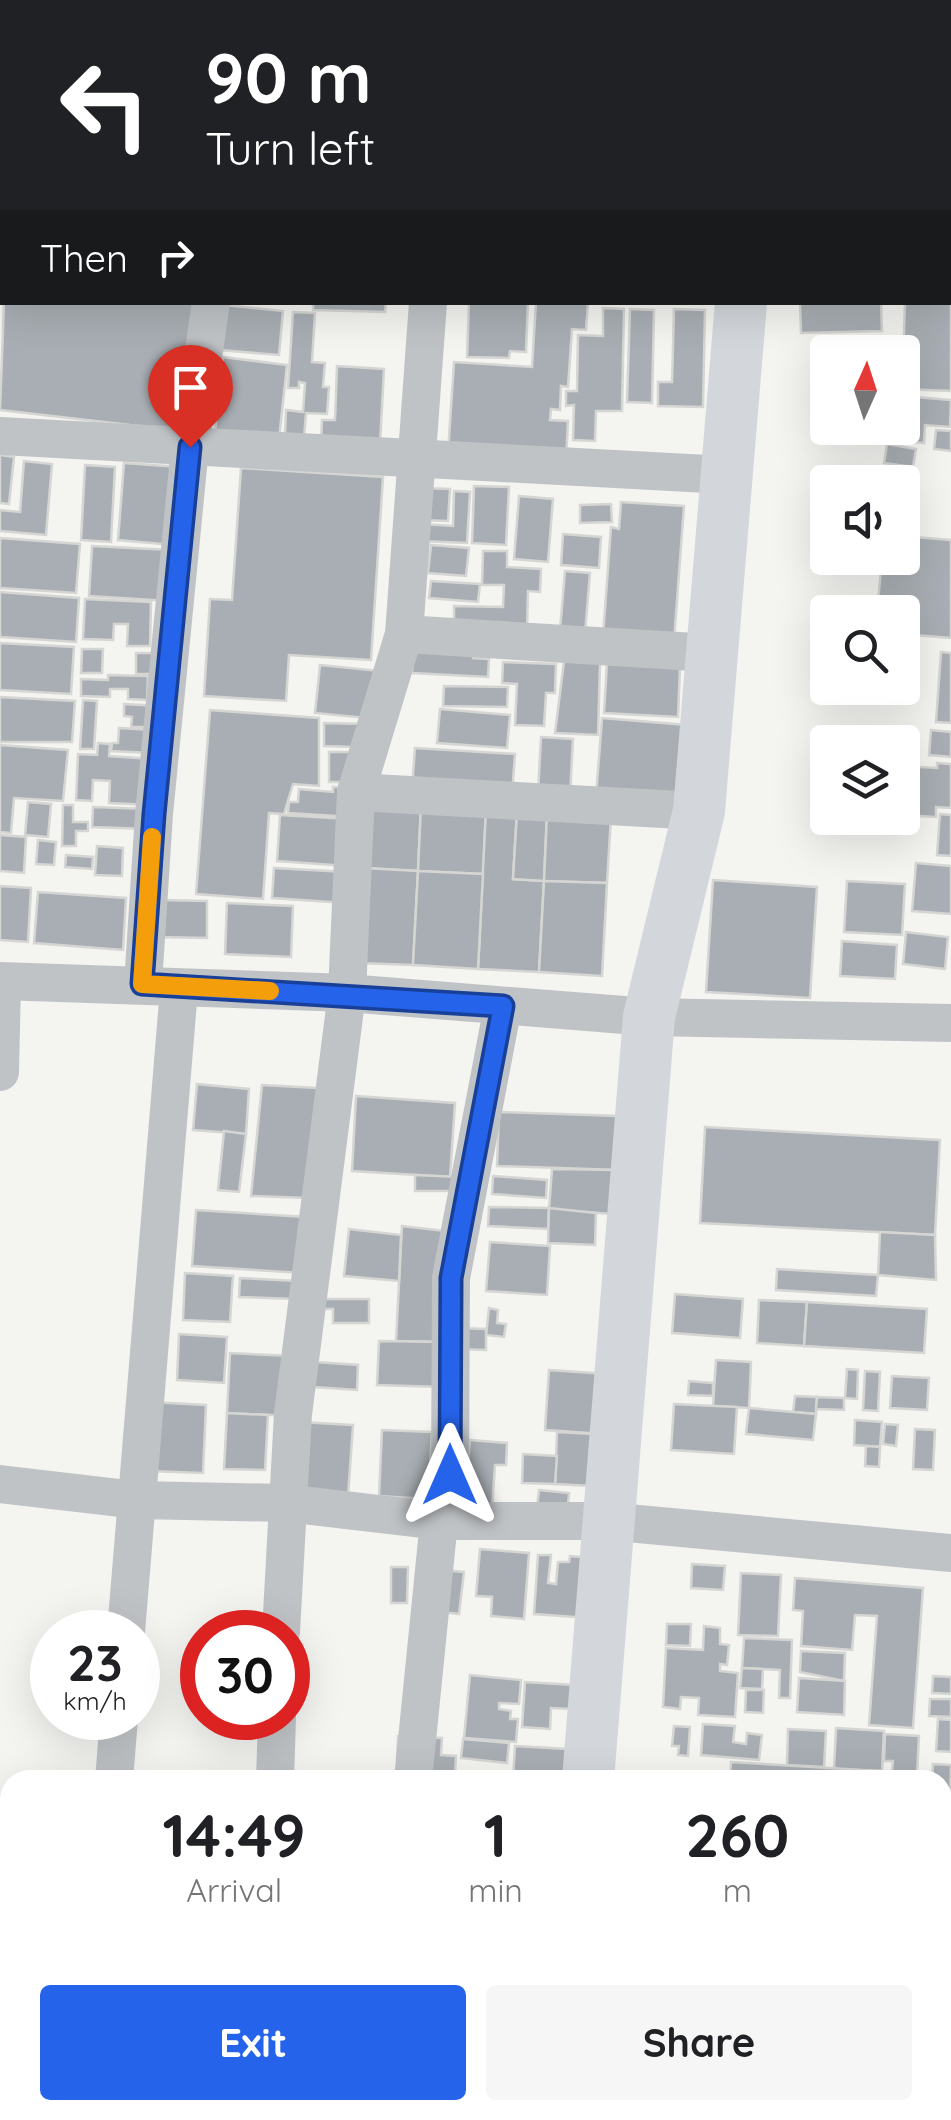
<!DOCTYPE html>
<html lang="en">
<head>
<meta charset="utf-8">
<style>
  :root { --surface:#fff; --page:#f6f6f6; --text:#202124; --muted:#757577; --accent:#2563eb }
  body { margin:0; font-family:Quicksand,sans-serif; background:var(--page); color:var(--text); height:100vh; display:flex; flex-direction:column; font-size:38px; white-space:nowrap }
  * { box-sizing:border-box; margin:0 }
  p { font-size:32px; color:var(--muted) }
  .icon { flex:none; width:55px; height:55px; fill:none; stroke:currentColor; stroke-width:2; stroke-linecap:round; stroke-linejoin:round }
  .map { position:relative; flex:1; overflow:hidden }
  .side { position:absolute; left:0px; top:1770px; width:952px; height:350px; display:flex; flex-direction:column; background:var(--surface); border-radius:30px 30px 0 0; box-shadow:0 10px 40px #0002 }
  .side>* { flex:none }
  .hud { position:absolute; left:0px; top:0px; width:952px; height:305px; box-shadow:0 10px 40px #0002; background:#202124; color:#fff; overflow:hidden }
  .needle { width:65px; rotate:3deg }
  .tools { position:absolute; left:810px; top:335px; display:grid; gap:20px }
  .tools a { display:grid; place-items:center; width:110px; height:110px; border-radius:10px; background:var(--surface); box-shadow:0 10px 40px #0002; font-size:50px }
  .speed { position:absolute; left:30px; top:1610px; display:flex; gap:20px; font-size:50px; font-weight:700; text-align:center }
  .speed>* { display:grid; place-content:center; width:130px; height:130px; border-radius:50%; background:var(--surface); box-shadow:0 10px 40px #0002; line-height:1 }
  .speed small { font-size:25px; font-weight:400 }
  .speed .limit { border:15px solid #d22; background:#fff; color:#111 }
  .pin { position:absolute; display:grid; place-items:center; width:85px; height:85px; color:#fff; margin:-102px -42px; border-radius:50% 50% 50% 0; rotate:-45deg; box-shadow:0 0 10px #0007 }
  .pin .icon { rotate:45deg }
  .me { position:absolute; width:110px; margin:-55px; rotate:0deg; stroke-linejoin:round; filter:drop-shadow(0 0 8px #0008) }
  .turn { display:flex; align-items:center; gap:35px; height:210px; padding:0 40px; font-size:45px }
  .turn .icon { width:130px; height:130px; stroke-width:2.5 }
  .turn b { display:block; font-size:70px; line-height:85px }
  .then { display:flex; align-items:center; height:95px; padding:0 40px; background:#0003; gap:20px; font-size:38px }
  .eta { display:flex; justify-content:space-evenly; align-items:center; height:170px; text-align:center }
  .eta b { font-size:60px; font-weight:700; line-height:70px }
  .action { display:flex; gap:20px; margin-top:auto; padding:20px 40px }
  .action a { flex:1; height:115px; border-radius:10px; background:var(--accent); color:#fff; font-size:40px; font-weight:700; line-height:115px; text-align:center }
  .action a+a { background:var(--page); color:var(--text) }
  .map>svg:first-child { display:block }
  .building { fill:#a8aeb3; stroke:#d5d6d4; stroke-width:2.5 }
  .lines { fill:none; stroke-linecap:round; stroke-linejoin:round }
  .street { stroke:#c0c3c6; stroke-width:38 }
  .secondary { stroke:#d3d7db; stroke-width:52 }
  .route-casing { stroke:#184099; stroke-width:25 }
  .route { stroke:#2563eb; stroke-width:18 }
  .slow { stroke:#f59e0b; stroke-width:18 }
</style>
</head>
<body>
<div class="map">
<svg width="951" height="2120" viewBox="0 0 951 2120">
  <rect width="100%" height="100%" fill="#f4f4f1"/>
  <g class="building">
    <path d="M2,85V222H0Z"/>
    <path d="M951,295V391L902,389L905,302H950Z"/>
    <path d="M4,302H196L182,431L0,410Z"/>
    <path d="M313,302H386L385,312L313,310Z"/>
    <path d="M469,302H528L526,352L510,351L509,358L467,357Z"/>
    <path d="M536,302L588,303L586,330L572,329L568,387L561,386L560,410L551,409L550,420L568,421L566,461L448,453L454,362L532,367Z"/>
    <path d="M881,302L882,331L801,333L800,304Z"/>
    <path d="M224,305L283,311L279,355L219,350Z"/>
    <path d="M603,308L624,309L622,411H596L595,441L573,440L574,405L566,406V391H577L578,335L603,336Z"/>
    <path d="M630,309L654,310L652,403L627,402Z"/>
    <path d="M674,309L705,310L703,407L658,406V382H672Z"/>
    <path d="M293,312L315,313L312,362L325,363L323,387H329L327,414L306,413L304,438L285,436L286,410L303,412L305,383L299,382V388H288Z"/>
    <path d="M223,357L287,365L279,439L215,432Z"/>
    <path d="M337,366L384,369L380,444L321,440L322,420H335Z"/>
    <path d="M902,396L951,400L950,427L925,425L924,443L897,441L898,428H902Z"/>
    <path d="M936,430L951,431V451L934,449Z"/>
    <path d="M887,444L916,449L913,467L884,463Z"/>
    <path d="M0,455L14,457L9,504L0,503Z"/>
    <path d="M24,461L52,464L46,535L0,531V510L20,512Z"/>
    <path d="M124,463L179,467L173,545L118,540Z"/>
    <path d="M85,465L115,467L111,542L81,540Z"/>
    <path d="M241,468L383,477L371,660L289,655L286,701L204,696L210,599L232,600Z"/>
    <path d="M474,486L509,487L506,545L472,543Z"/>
    <path d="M421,488L450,489L448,521L419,520Z"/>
    <path d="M454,491L470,492L467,543L421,541L422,524L453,526Z"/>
    <path d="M519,496L553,499L548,562L514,559Z"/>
    <path d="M621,502L684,506L674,641L603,636L611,527L619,529Z"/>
    <path d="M611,504L612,522L580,523V505Z"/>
    <path d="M563,534L601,537L599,568L561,565Z"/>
    <path d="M902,536L951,540V638L902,634V612H877L882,558H902Z"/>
    <path d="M0,538L80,544L76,593L0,588Z"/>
    <path d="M431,545L469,548L466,576L428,573Z"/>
    <path d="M92,546L171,550L168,601L89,596Z"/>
    <path d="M483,551H507V567L541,569L540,592L528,591L527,630L454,628V606L503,607L504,585H482Z"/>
    <path d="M565,571L590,573L585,633L560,630Z"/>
    <path d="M431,581L480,584L478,602L429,598Z"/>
    <path d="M0,592L79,598L76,642L0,637Z"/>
    <path d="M85,599L151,602L150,646H127L128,624H114L113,640L83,639Z"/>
    <path d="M0,643L74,647L71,694L0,690Z"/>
    <path d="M82,649H103L102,673H81Z"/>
    <path d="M414,649L473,652V658L489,659L488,677L412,673Z"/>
    <path d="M941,652L951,653V723L936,722Z"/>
    <path d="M136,653H164L163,674H136Z"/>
    <path d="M564,661L600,663L598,735L555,733Z"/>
    <path d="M503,662L556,664L555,693H546L544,726L515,725L517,684L502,683Z"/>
    <path d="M607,663L680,667L678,717L604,713Z"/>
    <path d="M320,665L380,671L376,719L315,713Z"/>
    <path d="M108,675L148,676L147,700L128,699V689H110V697L81,696V679L108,680Z"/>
    <path d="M444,686L508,687L507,707L443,706Z"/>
    <path d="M0,697L75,701L72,742H0Z"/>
    <path d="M83,700L97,701L94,749H80Z"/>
    <path d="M124,704L159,706L157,727H131L132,717L124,716Z"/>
    <path d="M440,709L510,715L507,748L437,743Z"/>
    <path d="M210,710L319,718V786L293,784L284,814L269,813L263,899L196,894Z"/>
    <path d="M602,718L687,725L681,803L596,797Z"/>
    <path d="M324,723L367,724L355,747L324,746Z"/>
    <path d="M119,728L154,730L152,753L111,751L112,743H118Z"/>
    <path d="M931,730L951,732V757L929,755Z"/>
    <path d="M541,737L573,739L570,795L538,793Z"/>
    <path d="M98,743L110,744L109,756L152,759L149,805L109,803L110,781L93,780L92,801L76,800L78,754L97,755Z"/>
    <path d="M0,745L68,750L63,801L14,798L11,833L0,832Z"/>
    <path d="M415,748L515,754L512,794L412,788Z"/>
    <rect x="329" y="752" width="28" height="30"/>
    <path d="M937,763L951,764V808L936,807V817L902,815V766L937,768Z"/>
    <path d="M333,787H341L351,817L288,813L289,802H298L299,789L333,792Z"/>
    <path d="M28,802L51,804L48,837L25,835Z"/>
    <path d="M367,804L421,806L418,871L364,868Z"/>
    <path d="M63,805H73V822H88V831H76V846H62Z"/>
    <path d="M421,806L486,810L483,874L418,871Z"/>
    <path d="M93,807L149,809L148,829L92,827Z"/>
    <path d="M486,810L517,811L513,879L544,881L539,972L478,969Z"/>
    <path d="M517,811L547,813L544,881L513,879Z"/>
    <path d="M547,813L611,816L607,883L544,881Z"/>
    <path d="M940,814L951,815V856L937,855Z"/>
    <path d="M280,815L350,819L347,866L277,861Z"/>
    <path d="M0,835L26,837L24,873L0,871Z"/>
    <path d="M38,840L56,842L54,865L36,864Z"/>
    <path d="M97,846L123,848L122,876L95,875Z"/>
    <path d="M66,855L93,857L92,869L65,867Z"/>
    <path d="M916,863L951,866V914L912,911Z"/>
    <path d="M274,868L346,872L345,903L272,898Z"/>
    <path d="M364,868L418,871L413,965L359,963Z"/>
    <path d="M418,871L483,874L478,969L413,965Z"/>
    <path d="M713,880L817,887L810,998L706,992Z"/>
    <path d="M544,881L607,883L602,976L539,972Z"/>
    <path d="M847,881L905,884L902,935L844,932Z"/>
    <path d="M0,886L31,888L28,942L0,940Z"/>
    <path d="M38,892L126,898L123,950L34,943Z"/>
    <path d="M159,900L207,901V938L158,937Z"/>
    <path d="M227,903L293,906L291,957L225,954Z"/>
    <path d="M906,932L948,937L945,969L903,964Z"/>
    <path d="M842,941L897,945L895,979L840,976Z"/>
    <path d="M197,1084L249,1089L246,1134L193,1130Z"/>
    <path d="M262,1085L318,1088L307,1198L251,1196Z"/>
    <path d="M356,1096L455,1103L450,1177L352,1171Z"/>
    <path d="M499,1112L619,1116L618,1170L497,1166Z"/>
    <path d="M705,1127L940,1140L935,1235L700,1223Z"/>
    <path d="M224,1131L246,1134L239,1192L218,1190Z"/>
    <path d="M552,1169L618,1170L611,1214L549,1209Z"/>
    <path d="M415,1175L460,1177V1191H415Z"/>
    <path d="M493,1176L547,1180L546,1198L492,1194Z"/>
    <path d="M489,1207L549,1208L548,1229L488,1226Z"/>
    <path d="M549,1208L596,1213L595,1245L548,1243Z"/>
    <path d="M196,1210L305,1217L301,1273L192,1266Z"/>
    <path d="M402,1226L445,1231L443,1342L396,1341Z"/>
    <path d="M349,1229L401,1235L399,1281L344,1276Z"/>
    <path d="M880,1232L935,1235L936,1280L878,1275Z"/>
    <path d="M490,1242L550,1246L547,1295L486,1291Z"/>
    <path d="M777,1269L878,1275L876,1296L776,1290Z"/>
    <path d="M185,1273L233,1276L230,1322L183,1320Z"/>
    <path d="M240,1278L296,1281L295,1299L239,1297Z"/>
    <path d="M675,1294L743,1299L740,1338L672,1333Z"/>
    <path d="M322,1299H369V1323H333V1309H322Z"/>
    <path d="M759,1300L807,1302L804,1346L757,1343Z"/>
    <path d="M807,1302L927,1309L924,1353L804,1346Z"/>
    <path d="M489,1308L498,1310L497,1323L506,1324L504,1337L486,1335Z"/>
    <path d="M458,1328L486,1329V1350L457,1349Z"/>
    <path d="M179,1334L227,1337L224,1383L177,1380Z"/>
    <path d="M379,1341L443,1342L442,1387L377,1385Z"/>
    <path d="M230,1353L293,1356L290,1416L227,1413Z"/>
    <path d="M716,1360L751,1362L749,1408L713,1406Z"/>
    <path d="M316,1362L358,1365L357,1390L314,1387Z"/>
    <path d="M847,1369L858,1370L857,1399L845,1398Z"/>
    <path d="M549,1370L607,1374L603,1434L545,1430Z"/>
    <path d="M865,1371L880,1372L878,1411L863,1410Z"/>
    <path d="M892,1376L929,1378L927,1410L890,1408Z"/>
    <path d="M689,1381L713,1383V1396L688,1395Z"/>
    <path d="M795,1396L817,1397L816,1414L793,1412Z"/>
    <path d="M817,1397L844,1398V1410L816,1409Z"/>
    <path d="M150,1402L206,1405L203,1473L148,1471Z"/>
    <path d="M674,1404L737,1407L734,1454L671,1450Z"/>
    <path d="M749,1408L816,1414L813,1440L746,1434Z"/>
    <path d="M227,1413L268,1415L265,1470L224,1469Z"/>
    <path d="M855,1420L882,1422L880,1447L854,1445Z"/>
    <path d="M299,1422L353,1425L348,1496L295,1493Z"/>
    <path d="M885,1424L898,1425L896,1446L883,1444Z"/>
    <path d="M915,1429L935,1430L933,1470L913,1469Z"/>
    <path d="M382,1430L432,1432L428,1499L379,1496Z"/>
    <path d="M557,1432L593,1434L591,1486L555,1484Z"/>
    <path d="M470,1440L507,1443L506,1465H495L492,1509L465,1507Z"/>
    <path d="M866,1446L880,1447L879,1467L865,1466Z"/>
    <path d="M523,1454L557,1456L555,1484L522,1483Z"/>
    <path d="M539,1490L569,1493L566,1528L535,1525Z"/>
    <path d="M480,1549L529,1553L524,1619L491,1616L492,1597L476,1596Z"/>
    <path d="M538,1555H551L548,1583L556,1584L558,1562H569L570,1556L594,1558L589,1618L534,1614Z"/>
    <path d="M692,1564L725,1566L723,1590L691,1588Z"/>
    <path d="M391,1567H408L407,1603H391Z"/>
    <path d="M442,1570L464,1572L459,1614L442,1612Z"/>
    <path d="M741,1573L781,1575L778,1636L738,1635Z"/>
    <path d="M795,1578L923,1588L913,1728L869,1725L877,1616L855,1615L852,1650L801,1646L803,1611L793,1610Z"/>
    <path d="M667,1624H691L690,1646L666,1645Z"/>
    <path d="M704,1626L720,1628V1644L729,1645L727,1665L720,1664V1671L738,1673L735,1717L698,1715L699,1698L681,1697L680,1709L663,1707L666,1648L703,1650Z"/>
    <path d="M744,1638L792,1640L790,1698H779L780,1670L742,1668Z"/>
    <path d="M801,1651L845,1653L844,1681L800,1672Z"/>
    <path d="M742,1668L763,1669L762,1689L740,1688Z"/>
    <path d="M470,1675L521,1680L519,1704L499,1703V1709L511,1711L510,1719H518L516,1742L464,1738Z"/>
    <path d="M933,1676L951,1677V1694L932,1693Z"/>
    <path d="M799,1678L845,1681L844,1715L797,1712Z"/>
    <path d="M525,1682L574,1685L572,1709L551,1708L550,1729L522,1727Z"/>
    <path d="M746,1690H764L763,1713L745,1712Z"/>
    <path d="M930,1699H951V1717L929,1716Z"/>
    <path d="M938,1719L951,1720V1752L936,1751Z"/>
    <path d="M703,1724L735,1726L733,1742L746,1744L747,1733L762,1735L759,1760L701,1755Z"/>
    <path d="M674,1726L690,1727L688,1756L678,1755L679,1746H672Z"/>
    <path d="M836,1728L884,1731L882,1771L834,1769Z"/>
    <path d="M788,1729L826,1731L824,1767L787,1765Z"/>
    <path d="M885,1734L919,1736L917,1774L892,1772L893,1761H884Z"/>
    <path d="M398,1736L442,1738L441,1755L456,1756L455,1774L419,1772L397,1758Z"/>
    <path d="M463,1739L509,1743L507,1763L461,1758Z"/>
    <path d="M515,1746L567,1749L565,1780H513Z"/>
    <path d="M731,1762L895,1772V1780H730Z"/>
    <path d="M933,1764L951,1765L950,1805L942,1804V1780H932Z"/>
    <path d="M942,1933H951V1975L942,1974Z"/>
    <path d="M942,2028H951V2071L942,2068Z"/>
    <path d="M942,2091H949L947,2120H908L909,2114H916L917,2110H942Z"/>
    <path d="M501,2110H558L557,2120H531V2112H520L519,2120H500Z"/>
    <path d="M697,2110H742L740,2120H697Z"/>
  </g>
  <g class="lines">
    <g class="street">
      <path d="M800,0L822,2"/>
      <path d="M230,2V0"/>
      <path d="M450,2V0"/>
      <path d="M950,17H951"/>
      <path d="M0,436L726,475"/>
      <path d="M404,634L712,653"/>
      <path d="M356,792L699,811"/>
      <path d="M0,981L347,993L649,1017L951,1023"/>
      <path d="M143,984L154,814L190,447L211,302"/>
      <path d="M0,1072L2,982"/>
      <path d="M0,1484L137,1500L286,1503L439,1521H606L951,1553"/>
      <path d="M126,1632L179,989"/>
      <path d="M281,1632L293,1414L347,993L356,792L404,634L428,302"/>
      <path d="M114,1780L119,1718"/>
      <path d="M275,1780L277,1718"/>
      <path d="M413,1780L439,1521L450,1475L451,1278L503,1006"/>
      <path d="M86,2120L87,2110"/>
      <path d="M248,2120L249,2110"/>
      <path d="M384,2120V2110"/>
      <path d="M885,2120L886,2110"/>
    </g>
    <g class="secondary">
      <path d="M765,2V0"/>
      <path d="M588,1780L649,1017L699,811L741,302"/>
      <path d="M565,2120L566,2110"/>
    </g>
  </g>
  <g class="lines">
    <g class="route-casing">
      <path id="route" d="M190,447L154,814L142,984L503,1006L451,1278L450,1475"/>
    </g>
    <use href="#route" class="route"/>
    <path class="slow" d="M152,837L142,984L270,991"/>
  </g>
</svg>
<div class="tools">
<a><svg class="needle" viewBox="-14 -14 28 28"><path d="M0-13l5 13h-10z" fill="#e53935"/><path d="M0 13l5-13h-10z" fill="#757577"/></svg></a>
<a><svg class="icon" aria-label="sound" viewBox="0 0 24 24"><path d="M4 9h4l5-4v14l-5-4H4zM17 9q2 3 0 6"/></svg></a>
<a><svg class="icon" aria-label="search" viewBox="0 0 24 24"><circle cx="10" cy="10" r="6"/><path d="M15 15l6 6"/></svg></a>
<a><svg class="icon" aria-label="layers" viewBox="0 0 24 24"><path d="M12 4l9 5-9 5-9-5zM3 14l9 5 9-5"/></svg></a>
</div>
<div class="speed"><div>23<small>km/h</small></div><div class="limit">30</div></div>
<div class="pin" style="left:190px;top:447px;background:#d93025"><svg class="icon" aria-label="arrive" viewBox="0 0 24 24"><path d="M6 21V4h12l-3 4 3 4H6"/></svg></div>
<svg class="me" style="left:450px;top:1475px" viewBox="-20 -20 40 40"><path d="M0-17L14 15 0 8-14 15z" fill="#2563eb" stroke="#fff" stroke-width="4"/></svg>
<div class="hud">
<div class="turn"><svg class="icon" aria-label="left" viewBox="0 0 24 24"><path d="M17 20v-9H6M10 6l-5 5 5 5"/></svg><div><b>90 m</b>Turn left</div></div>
<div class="then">Then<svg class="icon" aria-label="right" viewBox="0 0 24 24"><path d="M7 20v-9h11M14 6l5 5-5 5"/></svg></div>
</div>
<section class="side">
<div class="eta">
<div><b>14:49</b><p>Arrival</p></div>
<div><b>1</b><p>min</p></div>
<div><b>260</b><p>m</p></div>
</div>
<div class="action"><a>Exit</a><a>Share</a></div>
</section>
</div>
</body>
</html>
